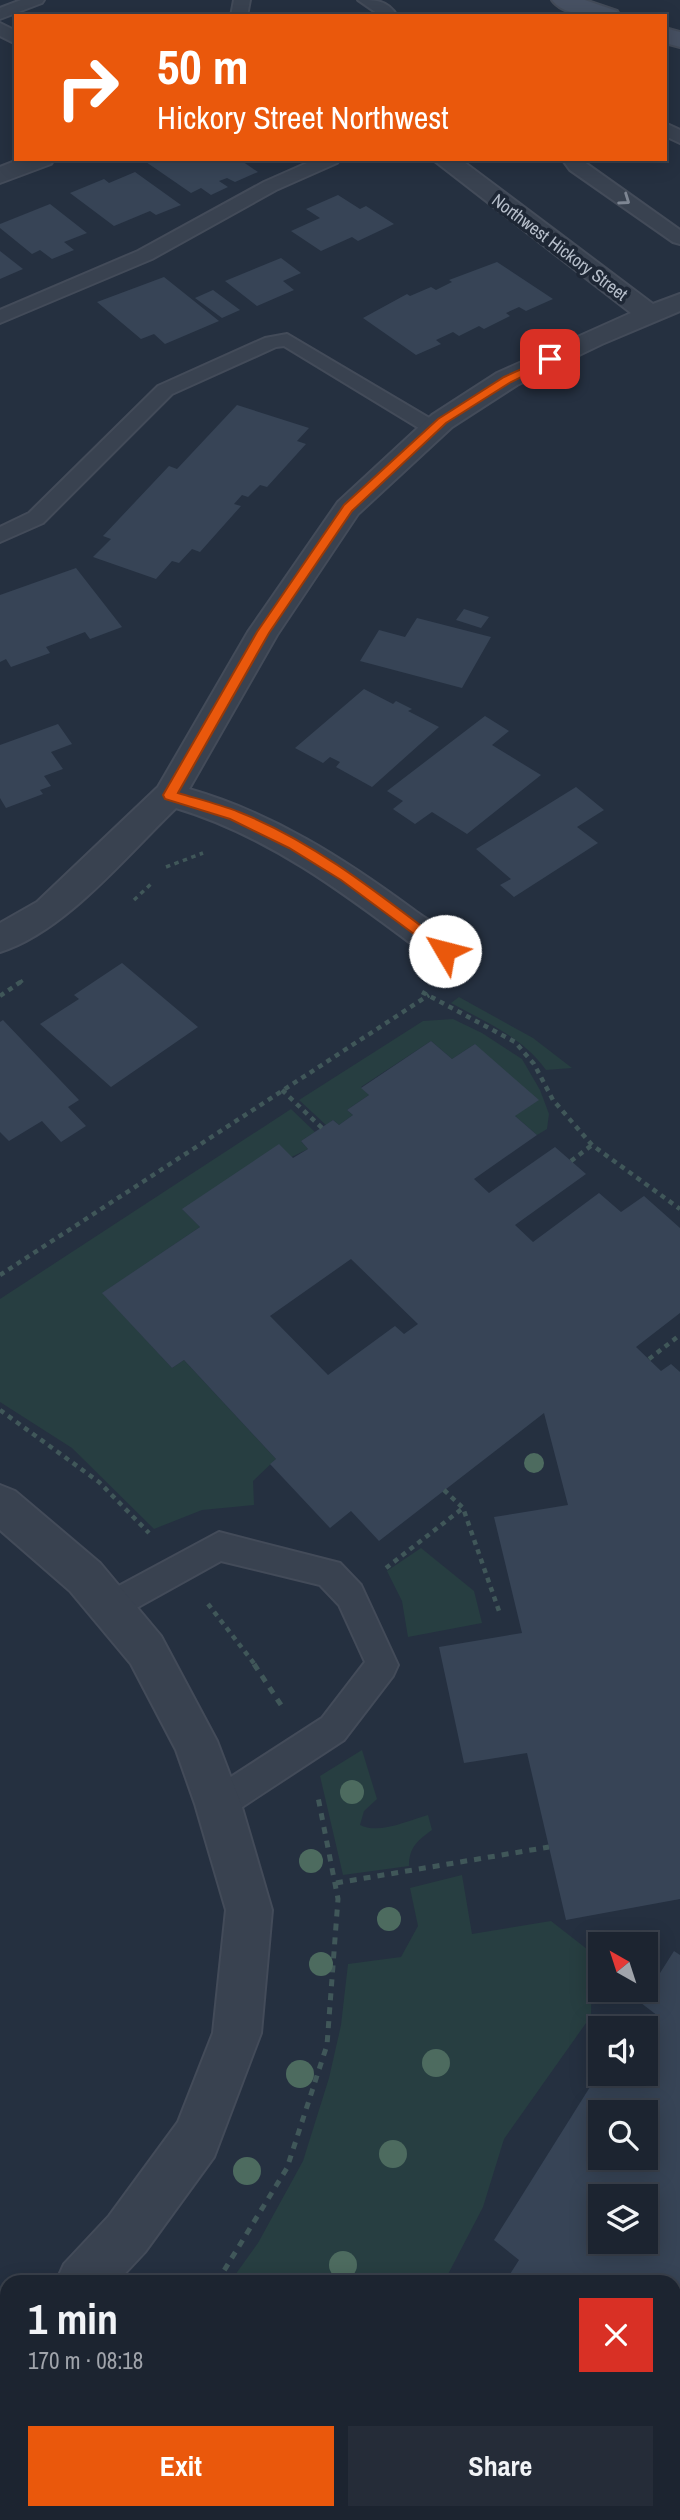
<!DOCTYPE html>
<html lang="en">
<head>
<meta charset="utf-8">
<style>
  :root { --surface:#1c2430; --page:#252c38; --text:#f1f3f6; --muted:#a0a4ab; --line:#3a414c; --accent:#ea580c }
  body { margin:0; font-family:"Archivo Narrow",sans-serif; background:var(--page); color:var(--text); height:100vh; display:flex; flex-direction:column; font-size:26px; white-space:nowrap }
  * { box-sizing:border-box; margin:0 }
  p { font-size:23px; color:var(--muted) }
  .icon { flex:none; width:38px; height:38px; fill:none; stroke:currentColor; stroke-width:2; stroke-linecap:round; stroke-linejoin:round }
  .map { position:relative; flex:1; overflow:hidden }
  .panel { position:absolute; left:0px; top:2275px; width:681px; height:245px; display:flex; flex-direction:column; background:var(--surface); border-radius:21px 21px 0 0; box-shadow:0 4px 18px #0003,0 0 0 2px var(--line) }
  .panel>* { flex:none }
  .hud { position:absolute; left:14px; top:14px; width:653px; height:147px; border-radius:0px; box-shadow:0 4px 18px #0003,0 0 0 2px var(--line); background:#ea580c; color:#fff; overflow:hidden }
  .needle { width:46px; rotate:321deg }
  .tools { position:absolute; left:588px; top:1932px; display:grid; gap:14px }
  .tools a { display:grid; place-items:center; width:70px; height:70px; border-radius:0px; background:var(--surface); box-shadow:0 4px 18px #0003,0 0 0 2px var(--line); font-size:35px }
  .pin { position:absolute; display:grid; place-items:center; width:60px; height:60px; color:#fff; margin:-30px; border-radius:14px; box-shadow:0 4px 10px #0006 }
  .me { position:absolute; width:77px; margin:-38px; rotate:307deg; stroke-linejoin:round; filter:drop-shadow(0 0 5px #0008) }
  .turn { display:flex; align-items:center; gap:24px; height:147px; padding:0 28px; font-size:32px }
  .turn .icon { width:91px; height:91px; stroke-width:2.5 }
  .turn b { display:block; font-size:49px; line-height:60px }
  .round { display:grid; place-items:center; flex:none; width:74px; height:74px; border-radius:0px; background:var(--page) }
  .overview { display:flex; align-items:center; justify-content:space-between; height:119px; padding:0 28px }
  h1 { font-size:42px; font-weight:800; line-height:52px }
  .cta { display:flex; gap:14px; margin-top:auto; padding:14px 28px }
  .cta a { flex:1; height:80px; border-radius:0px; background:var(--accent); color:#fff; font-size:28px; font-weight:800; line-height:80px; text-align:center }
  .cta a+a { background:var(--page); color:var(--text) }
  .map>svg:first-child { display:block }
  .green { fill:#273e41 }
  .building { fill:#374456; fill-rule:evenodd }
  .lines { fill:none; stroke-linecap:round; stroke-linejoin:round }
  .lane-casing { stroke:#434b59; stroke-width:4 }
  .street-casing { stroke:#434b59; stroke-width:4 }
  .secondary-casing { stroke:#434b59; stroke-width:4 }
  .path-far2 { stroke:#405759; stroke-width:3.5; stroke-dasharray:4.5 4.5; stroke-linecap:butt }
  .path-far1 { stroke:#405759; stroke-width:4.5; stroke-dasharray:5 5; stroke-linecap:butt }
  .path { stroke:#405759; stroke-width:5; stroke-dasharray:7 7; stroke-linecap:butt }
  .lane { fill:#394250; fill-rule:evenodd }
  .street { fill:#394250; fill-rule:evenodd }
  .secondary { fill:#475163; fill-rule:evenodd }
  .tree { fill:#4d6b5f }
  .oneway { stroke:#7e8693 }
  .route { fill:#ea580c; stroke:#983908; stroke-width:2 }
  .labels { text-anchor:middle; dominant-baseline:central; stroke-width:7; stroke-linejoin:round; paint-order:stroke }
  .far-street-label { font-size:18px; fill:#b6beca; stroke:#1e2735 }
</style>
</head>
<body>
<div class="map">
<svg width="680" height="2520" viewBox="0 0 680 2520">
  <rect width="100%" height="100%" fill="#253040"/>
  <g class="green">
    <path d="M459,997L533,1038L572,1068L546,1070C523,1037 485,1022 451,1003Z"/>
    <path d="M453,1019L482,1033L522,1059L540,1090L549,1114L547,1129L537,1135L515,1116L475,1044L452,1059L431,1041L361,1087L369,1095L347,1110L353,1115L339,1125L333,1120L326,1125L299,1100L423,1021Z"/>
    <path d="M291,1109L315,1132L301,1141L308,1149L183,1210L200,1227L103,1293L172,1368L184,1360L276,1459L253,1481L254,1505L202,1510L154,1529L72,1448L0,1402V1299Z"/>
    <path d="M421,1548L474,1591L482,1623L408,1637L402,1601L387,1571Z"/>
    <path d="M362,1750L377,1799L364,1811L360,1825C379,1835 409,1820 428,1815L432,1830C418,1840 409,1847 409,1866L343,1875L320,1776Z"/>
    <path d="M462,1875L472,1934L551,1921L592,1953L591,2016L504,2139L483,2207L444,2282H230L258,2243L303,2161L329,2078L341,2025L348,1964L401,1957L418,1926L410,1888Z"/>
  </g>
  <g class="building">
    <path d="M153,159H239L258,172L235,182L227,178L219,181L228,187L211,195L201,188L191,193L146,162Z"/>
    <path d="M135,172L181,205L156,215L150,211L114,226L70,193L104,179L109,183Z"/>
    <path d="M338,195L360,209L366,206L394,224L358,241L352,237L321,251L291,231L320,218L306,209Z"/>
    <path d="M50,204L87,233L64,242L74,250L52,259L40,250L32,254L0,228V224Z"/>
    <path d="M0,251L23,269L0,279Z"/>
    <path d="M281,258L301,273L283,281L294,290L257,306L225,281Z"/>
    <path d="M497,262L553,299L526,311L519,307L506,313L510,316L484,329L479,326L459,336L453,332L436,340L441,344L416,355L363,318L407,294L410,296L431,287L436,290L452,282L449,280Z"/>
    <path d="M164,277L219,321L165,344L154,334L141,339L97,302Z"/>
    <path d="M213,290L240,310L222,318L195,298Z"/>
    <path d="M237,405L309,428L297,441L306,444L267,487L260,485L248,497L242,495L234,504L241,506L200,552L192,549L179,563L172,561L156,579L93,557L111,539L103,536L169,466L177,469Z"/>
    <path d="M76,568L122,627L90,639L85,632L46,647L50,653L11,667L6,659L0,662V595Z"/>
    <path d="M464,609L489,617L481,628L456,620Z"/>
    <path d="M417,618L491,637L462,688L360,661L379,630L405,637Z"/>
    <path d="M364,689L393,704L396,701L412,709L408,711L439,727L372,787L336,767L340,762L330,757L323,763L295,748Z"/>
    <path d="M485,716L509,731L492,745L541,775L467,834L432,812L415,824L393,809L403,801L387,791Z"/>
    <path d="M58,724L72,744L51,752L63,769L44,776L51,786L40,790L43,794L6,808L0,798V745Z"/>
    <path d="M576,787L604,810L577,827L598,843L514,897L500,885L511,879L476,849Z"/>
    <path d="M122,963L198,1027L111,1087L40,1024L79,999L74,995Z"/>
    <path d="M3,1020L79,1100L68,1107L86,1126L61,1142L42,1121L9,1141L0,1132V1022Z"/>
    <path d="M431,1041L452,1059L475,1044L539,1100L515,1116L537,1135L474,1179L489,1193L555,1147L586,1174L515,1225L533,1242L599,1193L621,1212L644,1196L680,1228V1313L636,1347L661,1371L671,1364L680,1372V1899L566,1920L527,1753L464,1763L439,1647L522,1633L494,1517L568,1505L544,1413L379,1541L351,1511L330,1528L270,1464L276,1459L184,1360L172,1368L102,1293L200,1227L182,1209L279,1144L293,1158L308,1149L301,1141L333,1120L339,1125L353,1115L347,1110L369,1095L361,1088ZM351,1259L418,1324L404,1334L395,1326L328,1375L270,1316Z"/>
    <path d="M674,1951L680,1955V2520H358L350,2513H674V2282H505L519,2260L494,2240L600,2071V2074H646V2036L658,2016L641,2003ZM600,2112H646V2158H600ZM600,2196H646V2242H600Z"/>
  </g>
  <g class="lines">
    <g class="lane-casing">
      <g id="lane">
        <path d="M21,0H44L42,3L0,19V8Z"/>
        <path d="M234,0H250L247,16H231Z"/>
        <path d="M358,0C375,0 388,0 397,16H381Z"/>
        <path d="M0,23L16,31V44L0,36Z"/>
        <path d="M665,123L680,130V143L665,136Z"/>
        <path d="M316,159H340L337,163L276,190L152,259L0,323V310L138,251L264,182Z"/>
        <path d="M562,159H580L680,230V244L673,242L570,170Z"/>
        <path d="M287,334L441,425L444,429L441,433H427L284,346L276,347L172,394L43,523L0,542V527L29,513L158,386L265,338Z"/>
        <path d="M219,1532L340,1563L361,1585L398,1665L393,1676L344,1740L230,1815L218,1820L206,1815L201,1804L206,1793L322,1718L365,1662L339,1605L320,1585L221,1561L122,1616L111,1620L100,1616L95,1606L100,1596Z"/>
        <path d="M170,2513H212L215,2520H173Z"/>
      </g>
    </g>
    <g class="street-casing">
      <g id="street">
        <path d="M20,159H54L51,164L0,183V167Z"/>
        <path d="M432,159H460L653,304L680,294V311L602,344L517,385L452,427L358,514L277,635L189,789C273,813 345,859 414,910C430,922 452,933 462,951L457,960L445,964L433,960C353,900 273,837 176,808C127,855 65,932 0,952V923L37,902L158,787L248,632L338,502L432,415L497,373L631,313Z"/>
        <path d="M0,1485L15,1491L100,1563L161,1636L217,1741L241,1804L272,1910L261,2033L214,2157L145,2252L117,2282H56L64,2264L109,2216L178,2122L213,2033L226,1910L195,1804L176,1750L131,1664L70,1591L0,1530Z"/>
        <path d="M7,2330V2385L0,2388V2333Z"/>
      </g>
    </g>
    <g class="secondary-casing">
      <g id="secondary">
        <path d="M552,0H585L617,11L620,16C600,16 565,18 552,0Z"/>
        <path d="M665,28L680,32V47L665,43Z"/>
      </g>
    </g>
    <g class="path-far2">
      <path d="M166,867L203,853"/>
      <path d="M134,900L151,884"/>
      <path d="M19,983L25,979"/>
    </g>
    <g class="path-far1">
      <path d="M422,992L515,1042L534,1064L553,1100L592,1145L680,1209"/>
      <path d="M0,996L22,981"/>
      <path d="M282,1090L322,1128"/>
      <path d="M571,1161L592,1145"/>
      <path d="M0,1275L429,995"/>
      <path d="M649,1359L680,1335"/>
      <path d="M0,1410L99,1482L149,1533"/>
      <path d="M444,1490L463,1508L499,1611"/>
      <path d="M386,1568L463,1508"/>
      <path d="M208,1604L256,1666"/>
    </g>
    <g class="path">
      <path d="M254,1664L283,1708"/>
      <path d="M336,1883L549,1847"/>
      <path d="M217,2282L287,2168L327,2045L338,1899L318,1797"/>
      <path d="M277,2513L282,2520"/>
    </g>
    <use href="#lane" class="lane"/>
    <use href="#street" class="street"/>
    <use href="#secondary" class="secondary"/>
  </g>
  <g class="tree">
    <circle cx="534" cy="1463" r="10"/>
    <circle cx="352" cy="1792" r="12"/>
    <circle cx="311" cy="1861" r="12"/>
    <circle cx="389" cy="1919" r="12"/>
    <circle cx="321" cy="1964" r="12"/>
    <circle cx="436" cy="2063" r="14"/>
    <circle cx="300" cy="2074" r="14"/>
    <circle cx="393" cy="2154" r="14"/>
    <circle cx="247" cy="2171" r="14"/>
    <circle cx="343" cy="2265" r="14"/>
  </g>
  <defs><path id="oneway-chevron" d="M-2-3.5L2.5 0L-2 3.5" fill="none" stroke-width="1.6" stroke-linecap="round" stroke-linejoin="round" transform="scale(1.75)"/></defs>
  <use class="oneway" href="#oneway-chevron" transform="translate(625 200) rotate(35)"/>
  <path class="route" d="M550,356L554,357V361L511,382L446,423L352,511L269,633L178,793C198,799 219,804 239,812C317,843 384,898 450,948L452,951L445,957L341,880L289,848L230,819L165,799L163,795L257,632L344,505L438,419L504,377Z"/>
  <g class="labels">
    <g class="far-street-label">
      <text transform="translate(560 247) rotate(37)">Northwest Hickory Street</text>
    </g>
  </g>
</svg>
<div class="tools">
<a><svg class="needle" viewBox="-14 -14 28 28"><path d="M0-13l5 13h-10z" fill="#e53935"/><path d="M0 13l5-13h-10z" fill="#a0a4ab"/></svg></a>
<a><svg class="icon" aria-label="sound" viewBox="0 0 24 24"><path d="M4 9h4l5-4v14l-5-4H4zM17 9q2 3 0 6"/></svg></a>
<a><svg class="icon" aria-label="search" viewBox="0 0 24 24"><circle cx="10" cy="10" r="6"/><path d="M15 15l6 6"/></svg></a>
<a><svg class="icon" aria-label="layers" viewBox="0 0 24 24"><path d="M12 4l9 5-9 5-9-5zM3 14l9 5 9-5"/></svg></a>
</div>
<div class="pin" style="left:550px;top:359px;background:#d93025"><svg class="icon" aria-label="arrive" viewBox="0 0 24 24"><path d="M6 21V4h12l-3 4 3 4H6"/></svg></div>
<svg class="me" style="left:445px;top:951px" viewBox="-20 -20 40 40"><circle r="19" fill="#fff"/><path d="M0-13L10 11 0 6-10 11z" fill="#ea580c"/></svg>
<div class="hud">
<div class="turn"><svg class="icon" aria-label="right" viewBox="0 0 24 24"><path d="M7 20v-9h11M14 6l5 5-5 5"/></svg><div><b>50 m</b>Hickory Street Northwest</div></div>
</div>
<section class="panel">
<div class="overview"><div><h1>1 min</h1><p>170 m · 08:18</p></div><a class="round" style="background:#d93025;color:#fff"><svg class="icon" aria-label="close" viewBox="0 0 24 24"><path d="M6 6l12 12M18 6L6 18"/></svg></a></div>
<div class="cta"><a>Exit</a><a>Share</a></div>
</section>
</div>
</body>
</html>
